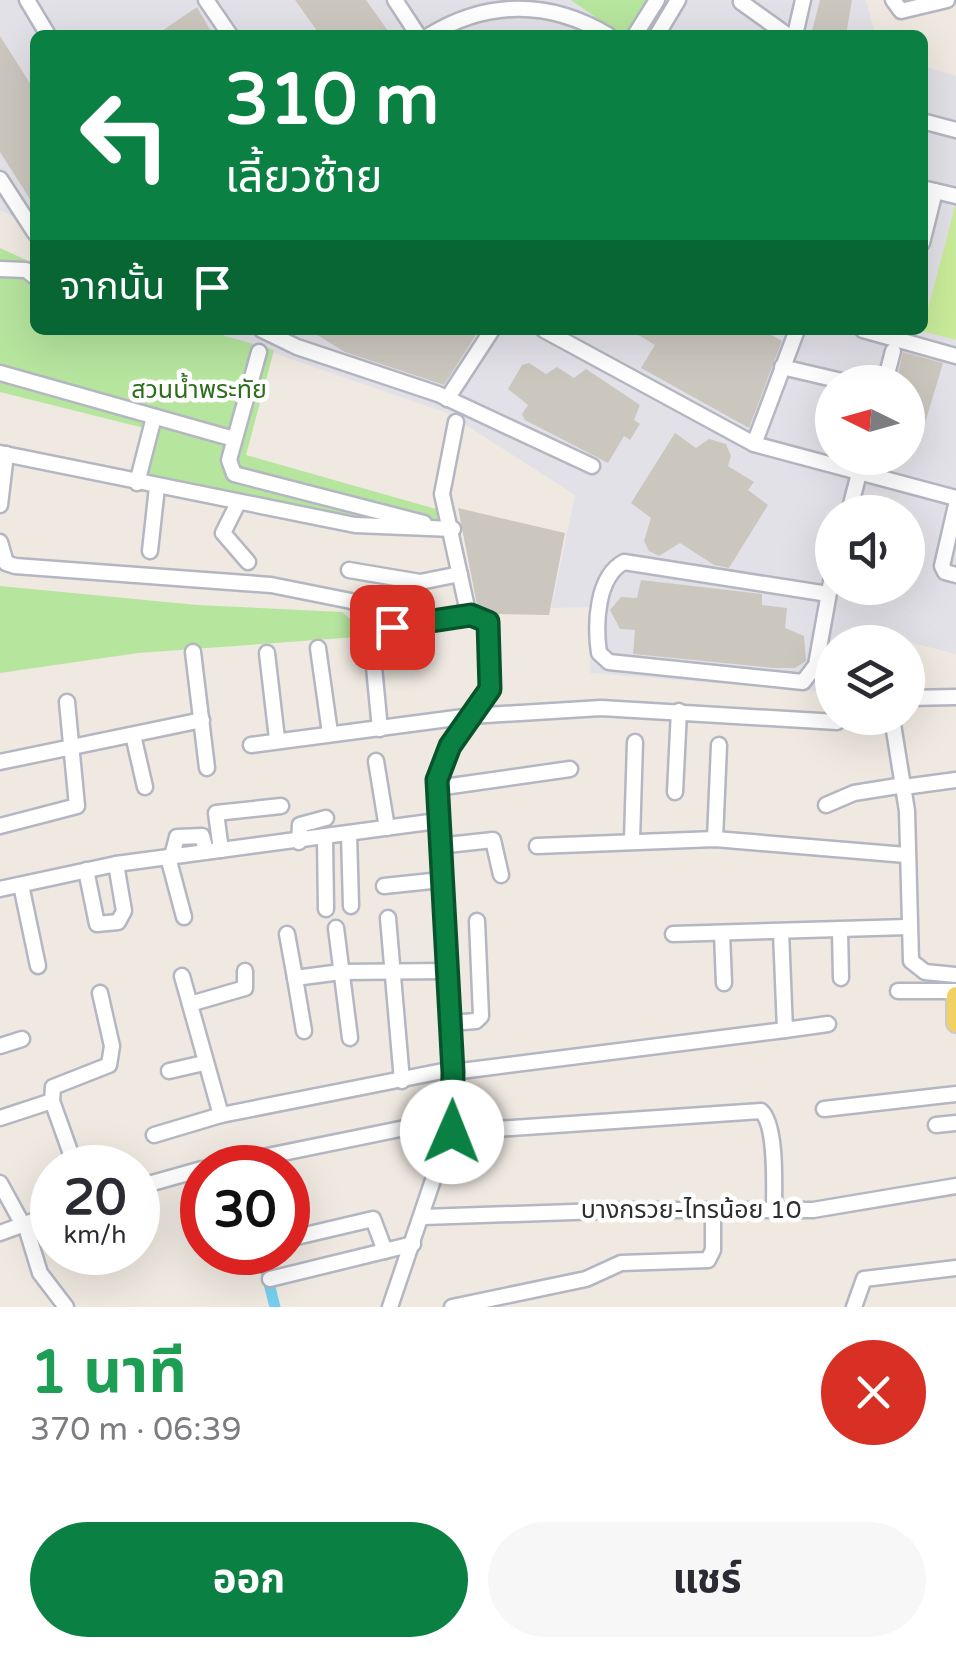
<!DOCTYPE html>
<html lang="th">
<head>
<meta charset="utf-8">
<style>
  :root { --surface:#fff; --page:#f7f7f7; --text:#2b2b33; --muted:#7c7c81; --accent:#0b8043 }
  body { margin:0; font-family:"Varela Round","Noto Sans Thai",sans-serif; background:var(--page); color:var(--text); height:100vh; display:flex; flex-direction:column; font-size:38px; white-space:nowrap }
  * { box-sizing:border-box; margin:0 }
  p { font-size:32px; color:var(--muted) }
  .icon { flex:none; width:55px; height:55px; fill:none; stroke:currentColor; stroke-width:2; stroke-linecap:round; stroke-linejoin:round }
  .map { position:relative; height:1307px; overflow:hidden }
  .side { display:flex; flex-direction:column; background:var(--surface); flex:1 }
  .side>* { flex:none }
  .hud { position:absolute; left:30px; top:30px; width:898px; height:305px; border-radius:15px; box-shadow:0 10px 40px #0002; background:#0b8043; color:#fff; overflow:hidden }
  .needle { width:65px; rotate:275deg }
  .controls { position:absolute; left:815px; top:365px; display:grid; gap:20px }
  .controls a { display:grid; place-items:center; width:110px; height:110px; border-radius:50%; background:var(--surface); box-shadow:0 10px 40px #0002; font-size:50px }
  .speed { position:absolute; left:30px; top:1145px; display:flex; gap:20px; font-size:50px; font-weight:700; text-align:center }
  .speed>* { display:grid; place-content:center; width:130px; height:130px; border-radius:50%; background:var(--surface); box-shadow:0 10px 40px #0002; line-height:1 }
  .speed small { font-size:25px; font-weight:400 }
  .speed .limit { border:15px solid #d22; background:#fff; color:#111 }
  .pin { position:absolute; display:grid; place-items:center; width:85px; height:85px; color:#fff; margin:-42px; border-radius:20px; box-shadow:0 5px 15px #0006 }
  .me { position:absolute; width:110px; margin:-55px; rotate:1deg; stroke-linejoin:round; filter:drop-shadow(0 0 8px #0008) }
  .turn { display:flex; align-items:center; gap:35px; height:210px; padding:0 30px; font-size:45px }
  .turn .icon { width:130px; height:130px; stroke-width:2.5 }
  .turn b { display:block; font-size:70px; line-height:85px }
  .then { display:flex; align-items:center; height:95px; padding:0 30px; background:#0003; gap:20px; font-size:38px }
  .round { display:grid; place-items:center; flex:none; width:105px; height:105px; border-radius:52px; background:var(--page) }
  .head { display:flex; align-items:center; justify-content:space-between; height:170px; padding:0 30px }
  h1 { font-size:60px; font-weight:700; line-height:75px; color:#1e9e55 }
  .cta { display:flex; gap:20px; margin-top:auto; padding:20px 30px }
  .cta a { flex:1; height:115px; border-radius:60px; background:var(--accent); color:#fff; font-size:40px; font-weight:700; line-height:115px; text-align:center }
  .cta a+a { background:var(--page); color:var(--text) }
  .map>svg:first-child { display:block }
  .industrial { fill:#e3e1e8; fill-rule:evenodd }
  .green { fill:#b6e59e }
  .pitch { fill:#c9ec9a }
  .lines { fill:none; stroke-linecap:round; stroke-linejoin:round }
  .canal { stroke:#75cff0; stroke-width:11 }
  .building { fill:#cbc7bf }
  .minor-casing { stroke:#b4b7c1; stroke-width:19 }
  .major-casing { stroke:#c9c9c9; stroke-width:22 }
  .minor { stroke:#fff; stroke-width:14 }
  .major { stroke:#f2d163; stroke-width:18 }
  .route-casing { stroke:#07532c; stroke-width:25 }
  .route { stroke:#0b8043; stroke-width:18 }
  .labels { text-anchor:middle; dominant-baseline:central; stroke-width:9; stroke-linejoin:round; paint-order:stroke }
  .park-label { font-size:25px; fill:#2c6e1b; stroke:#fff }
  .street-label { font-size:25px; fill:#2e2e2e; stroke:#fff }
</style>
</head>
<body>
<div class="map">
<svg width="956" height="1307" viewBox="0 0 956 1307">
  <rect width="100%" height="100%" fill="#efe9e1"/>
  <g class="industrial">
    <path d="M0,0H866L875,35H35V227L0,210Z"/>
    <path d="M923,66L956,76V654L909,642L847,637L846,642H832V692L590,673L593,607L551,608L575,495L447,413L207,330H922ZM832,382H908V458H832ZM832,512H908V588H832Z"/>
  </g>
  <g class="green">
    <path d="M571,0H651L630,35H621Z"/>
    <path d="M0,248L35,264V330H205L274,350L246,455L443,511L439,529L141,480L152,430L0,392Z"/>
    <path d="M0,586L197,605L342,612L371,636L138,653L0,673Z"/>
  </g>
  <path class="pitch" d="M956,203V340L922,331Z"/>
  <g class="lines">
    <path class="canal" d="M261,1252L275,1307"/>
  </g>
  <g class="building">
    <path d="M295,0H366L391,35H320Z"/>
    <path d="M820,0H852L846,35H811Z"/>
    <path d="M197,7L213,35H156Z"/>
    <path d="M0,36L35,91V207L0,152Z"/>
    <path d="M309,330H479L444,385L345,352Z"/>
    <path d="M630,330H763L782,341L749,428L641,368L655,345Z"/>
    <path d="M903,352L943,363L922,433L908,429V382H896Z"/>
    <path d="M529,363L546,374L557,367L574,378L586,369L640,405L634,420L640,424L630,440L624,436L608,463L525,420L522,414L528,405L508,389L522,365Z"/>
    <path d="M675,433L696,448L709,439L726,444L731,456L728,466L754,482L748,490L768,505L729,568L714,565L680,543L659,556L649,551L644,541L651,518L631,503Z"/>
    <path d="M458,508L565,533L549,615L495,614L477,605Z"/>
    <path d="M641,580L762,594V605L787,608L785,628L804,636L806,661L795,668H774L633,654L635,630L620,629L610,610L621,597L637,598Z"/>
  </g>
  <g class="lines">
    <g class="minor-casing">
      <g id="minor">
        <path d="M27,0L48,35"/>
        <path d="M206,0L230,35"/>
        <path d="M395,0L418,35"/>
        <path d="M893,0L901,11L947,0"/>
        <path d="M741,2L787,35"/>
        <path d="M430,35C488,0 549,0 608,35"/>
        <path d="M635,35L657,0"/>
        <path d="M657,35L678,0"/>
        <path d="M795,35L803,0"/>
        <path d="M922,121L956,130"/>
        <path d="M0,179L35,233"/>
        <path d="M922,188L956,196"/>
        <path d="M922,243L935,191"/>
        <path d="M0,269L26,270L35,277"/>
        <path d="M262,330L297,347L438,394L592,466"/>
        <path d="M544,330L754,444L956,498"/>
        <path d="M863,330L956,356"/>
        <path d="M259,352L229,460L234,474L424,523"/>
        <path d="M782,367L846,382"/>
        <path d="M0,373L234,439"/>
        <path d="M885,382L893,351"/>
        <path d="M447,399L492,330"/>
        <path d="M754,444L797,330"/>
        <path d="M0,453L355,525L453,529"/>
        <path d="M137,483L154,417"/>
        <path d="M238,503L223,533L248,562"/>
        <path d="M0,505L6,454"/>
        <path d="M956,505L942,566L945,572L956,575"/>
        <path d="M849,512L863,458"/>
        <path d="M0,542L6,563L15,566L271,585L351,601L359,605L370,629L471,615"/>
        <path d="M150,551L157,487"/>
        <path d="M349,570L420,582L460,574"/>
        <path d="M828,594L624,562C596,577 595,625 599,653L609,662L803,682L816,665L832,576"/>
        <path d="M371,636L380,729"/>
        <path d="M318,648L330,733"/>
        <path d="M193,652L207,768"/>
        <path d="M267,653L277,739"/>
        <path d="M908,698L956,697"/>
        <path d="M892,718L907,811L911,961L925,972L956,975"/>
        <path d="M133,735L145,787"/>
        <path d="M251,745L471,716L601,708L837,722"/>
        <path d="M376,761L387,828"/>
        <path d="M0,762L202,720"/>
        <path d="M904,787L956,780"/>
        <path d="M437,788L570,769"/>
        <path d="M675,792L679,711"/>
        <path d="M826,805L854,793L904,785"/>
        <path d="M0,826L77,806L67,702"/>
        <path d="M349,834L351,906"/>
        <path d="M325,838L326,909"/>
        <path d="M715,839L719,745"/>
        <path d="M632,840L635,742"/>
        <path d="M299,842L300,825L326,818"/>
        <path d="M438,846L493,840L501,875"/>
        <path d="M537,846L715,839L906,855"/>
        <path d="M221,850L216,813L281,806"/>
        <path d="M172,856L177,837L202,836L206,851"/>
        <path d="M168,857L184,917"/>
        <path d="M86,870L97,924L118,922L124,911L116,864"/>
        <path d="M21,885L38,966"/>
        <path d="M384,886L441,880"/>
        <path d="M0,889L116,864L437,821"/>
        <path d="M388,918L402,1081"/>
        <path d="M336,928L350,1038"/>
        <path d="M840,931L841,978"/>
        <path d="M287,934L295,978"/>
        <path d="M673,934L908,927"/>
        <path d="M722,934L724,983"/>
        <path d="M182,976L221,1115"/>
        <path d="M898,991H956"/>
        <path d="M190,1004L245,988V971"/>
        <path d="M450,1023L476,1021L481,1016L477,921"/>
        <path d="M785,1030L828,1024"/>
        <path d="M304,1031L295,978L341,972L447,971"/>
        <path d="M0,1046L22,1039"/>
        <path d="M169,1071L204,1063"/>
        <path d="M453,1072L785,1030L781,932"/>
        <path d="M52,1101L76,1168"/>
        <path d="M824,1109L956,1094"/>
        <path d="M0,1118L52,1101L53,1087L109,1065L112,1046L100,993"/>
        <path d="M936,1125L956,1123"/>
        <path d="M452,1132L761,1111C777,1125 774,1187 774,1210"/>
        <path d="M154,1135L221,1115L453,1069"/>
        <path d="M209,1168L454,1118"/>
        <path d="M0,1183L23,1225"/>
        <path d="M138,1187L202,1169"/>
        <path d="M423,1217L631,1210H813L956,1186"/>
        <path d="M25,1224L40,1273L66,1307"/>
        <path d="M0,1233L52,1214"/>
        <path d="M288,1239L373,1219L385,1251"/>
        <path d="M270,1279L413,1244"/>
        <path d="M390,1307L454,1118L437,779L451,746L490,689L488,622L468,612L442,494L456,422"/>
        <path d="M452,1307L586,1279L621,1263L708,1260L713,1250V1209"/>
        <path d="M854,1307L864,1279L956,1268"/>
      </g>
    </g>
    <g class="major-casing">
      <path id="major" d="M956,996V1023"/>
    </g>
    <use href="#minor" class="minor"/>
    <use href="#major" class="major"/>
  </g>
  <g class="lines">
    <g class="route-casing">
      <path id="route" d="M392,627L471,615L488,622L490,689L450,746L437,780L453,1072L452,1132"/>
    </g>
    <use href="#route" class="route"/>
  </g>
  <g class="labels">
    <g class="park-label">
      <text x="199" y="390">สวนน้ำพระทัย</text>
    </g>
    <g class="street-label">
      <text x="691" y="1210">บางกรวย-ไทรน้อย 10</text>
    </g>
  </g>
</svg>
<div class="controls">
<a><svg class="needle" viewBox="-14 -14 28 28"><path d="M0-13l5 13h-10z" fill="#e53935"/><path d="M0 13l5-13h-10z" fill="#7c7c81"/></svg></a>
<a><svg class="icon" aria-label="sound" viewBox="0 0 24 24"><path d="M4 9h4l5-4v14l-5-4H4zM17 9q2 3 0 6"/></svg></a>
<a><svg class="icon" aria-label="layers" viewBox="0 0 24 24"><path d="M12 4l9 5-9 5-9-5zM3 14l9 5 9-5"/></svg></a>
</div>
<div class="speed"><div>20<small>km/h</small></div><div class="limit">30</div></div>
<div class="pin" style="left:392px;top:627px;background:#d93025"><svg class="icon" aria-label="arrive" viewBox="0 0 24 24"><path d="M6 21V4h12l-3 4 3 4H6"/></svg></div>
<svg class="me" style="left:452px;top:1132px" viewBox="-20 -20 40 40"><circle r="19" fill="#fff"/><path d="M0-13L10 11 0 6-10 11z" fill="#0b8043"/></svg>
<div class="hud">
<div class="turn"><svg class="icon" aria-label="left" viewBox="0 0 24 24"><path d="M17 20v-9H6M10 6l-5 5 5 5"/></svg><div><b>310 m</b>เลี้ยวซ้าย</div></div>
<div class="then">จากนั้น<svg class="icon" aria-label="arrive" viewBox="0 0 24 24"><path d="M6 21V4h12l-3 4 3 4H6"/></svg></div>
</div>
</div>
<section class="side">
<div class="head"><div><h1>1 นาที</h1><p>370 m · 06:39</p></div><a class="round" style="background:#d93025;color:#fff"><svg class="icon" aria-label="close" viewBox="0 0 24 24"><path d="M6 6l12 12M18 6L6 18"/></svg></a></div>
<div class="cta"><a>ออก</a><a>แชร์</a></div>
</section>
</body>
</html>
